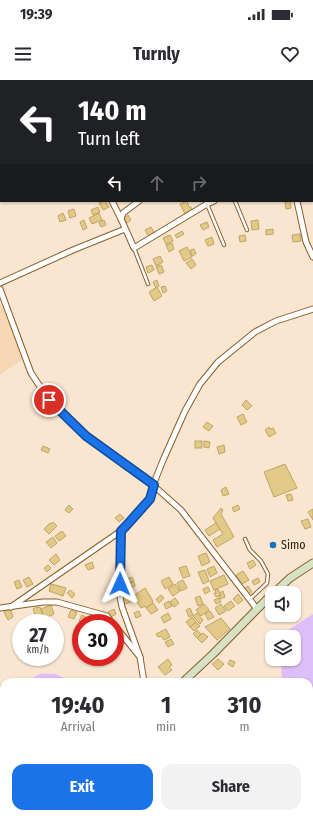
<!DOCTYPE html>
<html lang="en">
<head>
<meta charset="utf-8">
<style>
  :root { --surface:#fff; --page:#f2f2f3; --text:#2b2b33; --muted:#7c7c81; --accent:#1a73e8 }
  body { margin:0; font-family:"Fira Sans Condensed",sans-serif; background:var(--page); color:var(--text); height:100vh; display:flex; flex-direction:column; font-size:15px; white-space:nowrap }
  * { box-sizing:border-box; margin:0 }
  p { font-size:13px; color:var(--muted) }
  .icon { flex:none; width:22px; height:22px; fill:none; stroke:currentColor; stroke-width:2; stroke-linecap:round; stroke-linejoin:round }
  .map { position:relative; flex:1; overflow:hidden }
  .drawer { position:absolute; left:0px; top:598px; width:313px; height:140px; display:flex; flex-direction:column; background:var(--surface); border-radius:12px 12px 0 0; box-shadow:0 1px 3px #0004 }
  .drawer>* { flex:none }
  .top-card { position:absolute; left:0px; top:0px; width:313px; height:122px; box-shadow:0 1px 3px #0004; background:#202124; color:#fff; overflow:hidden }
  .controls { position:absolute; left:265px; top:506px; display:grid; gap:8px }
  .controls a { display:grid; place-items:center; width:36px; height:36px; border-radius:8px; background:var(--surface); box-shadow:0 1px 3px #0004; font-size:20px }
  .speed { position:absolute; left:12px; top:534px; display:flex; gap:8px; font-size:20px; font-weight:700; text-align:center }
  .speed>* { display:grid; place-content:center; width:52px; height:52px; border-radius:50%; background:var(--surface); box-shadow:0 1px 3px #0004; line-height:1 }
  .speed small { font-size:10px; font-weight:400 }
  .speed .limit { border:6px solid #d22; background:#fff; color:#111 }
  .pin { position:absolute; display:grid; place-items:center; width:34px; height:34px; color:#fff; margin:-17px; border:2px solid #fff; border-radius:50%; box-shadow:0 1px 4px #0007 }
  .me { position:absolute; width:44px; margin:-22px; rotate:1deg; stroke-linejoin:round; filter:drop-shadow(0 0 3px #0008) }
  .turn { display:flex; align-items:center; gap:14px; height:84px; padding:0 12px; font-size:18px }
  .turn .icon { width:52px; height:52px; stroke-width:2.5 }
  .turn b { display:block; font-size:28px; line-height:34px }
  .lanes { display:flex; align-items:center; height:38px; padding:0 12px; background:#0003; justify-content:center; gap:20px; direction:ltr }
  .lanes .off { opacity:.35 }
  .eta { display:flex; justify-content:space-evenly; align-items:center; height:68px; text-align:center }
  .eta b { font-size:24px; font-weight:700; line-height:28px }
  .cta { display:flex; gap:8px; margin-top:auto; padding:8px 12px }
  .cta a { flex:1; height:46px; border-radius:12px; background:var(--accent); color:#fff; font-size:16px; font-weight:700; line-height:46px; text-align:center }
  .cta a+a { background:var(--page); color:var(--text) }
  .status { display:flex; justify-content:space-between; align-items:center; height:28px; padding:0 20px; background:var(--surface); direction:ltr }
  .status svg { height:11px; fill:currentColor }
  header { display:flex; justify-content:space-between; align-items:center; height:52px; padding:0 12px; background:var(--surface); font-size:18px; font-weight:700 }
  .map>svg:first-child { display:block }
  .built { fill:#f7d6b3 }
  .green { fill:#ddbef8 }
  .building { fill:#e3c987; stroke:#bea564 }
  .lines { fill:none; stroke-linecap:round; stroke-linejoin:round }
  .service-casing { stroke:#895e29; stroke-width:4.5 }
  .minor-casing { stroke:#895e29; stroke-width:7 }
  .secondary-casing { stroke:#895e29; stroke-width:9 }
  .path { stroke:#b29e89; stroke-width:1; stroke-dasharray:1 3; stroke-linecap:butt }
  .service { stroke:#fff; stroke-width:2.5 }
  .minor { stroke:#fff; stroke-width:5 }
  .secondary { stroke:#d5e2c3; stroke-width:7 }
  .route-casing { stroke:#114b97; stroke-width:10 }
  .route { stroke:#1a73e8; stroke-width:7 }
  .poi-dot { fill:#1274c0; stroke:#f9e5d0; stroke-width:1.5 }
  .labels { text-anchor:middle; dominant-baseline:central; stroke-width:3; stroke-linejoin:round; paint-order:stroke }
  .poi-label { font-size:12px; fill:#36240e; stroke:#f9e5d0; text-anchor:start }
</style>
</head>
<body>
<div class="status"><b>19:39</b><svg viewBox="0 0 49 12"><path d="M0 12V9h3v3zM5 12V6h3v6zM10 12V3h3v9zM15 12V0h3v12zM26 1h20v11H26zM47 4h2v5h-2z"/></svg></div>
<header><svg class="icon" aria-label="menu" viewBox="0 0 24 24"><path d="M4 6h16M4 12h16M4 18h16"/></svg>Turnly<svg class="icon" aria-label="heart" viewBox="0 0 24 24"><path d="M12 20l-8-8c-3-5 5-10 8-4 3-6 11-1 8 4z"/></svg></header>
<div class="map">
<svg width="313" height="738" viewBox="0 0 313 738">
  <rect width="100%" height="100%" fill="#f9e5d0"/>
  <path class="built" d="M2,224L23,279L0,295V225Z"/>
  <g class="green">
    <path d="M313,534V641L309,646V602H282L281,579H294V557H279V556Z"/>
    <path d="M40,594C50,594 61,592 66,602H25Z"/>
  </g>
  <g class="building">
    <path d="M104,121H105L109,127L103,130L99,123Z"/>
    <path d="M187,121L189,127H191L192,130L185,134L180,124Z"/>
    <path d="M290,121L291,128L286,129L285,122Z"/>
    <path d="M98,127L100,132L93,135L91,130Z"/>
    <path d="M74,129L76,136L70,138L68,131Z"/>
    <path d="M63,133L66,140L60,142L58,136Z"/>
    <path d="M99,133L102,140L92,144L89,138Z"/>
    <path d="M128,135L131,140L127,143L124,139Z"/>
    <path d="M84,140L87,148L83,150L80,142Z"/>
    <path d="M104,140L106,145L101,147L99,143Z"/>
    <path d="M258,140L259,149L252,150L251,141Z"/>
    <path d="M207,142L209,147L203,150L200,145Z"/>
    <path d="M151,147L155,154L149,157L145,150Z"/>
    <path d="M273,149V154L266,155V150Z"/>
    <path d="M182,151L184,154L177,158L175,155Z"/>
    <path d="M300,154L301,161L293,162L292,155Z"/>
    <path d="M170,155L173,161L166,164L163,158Z"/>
    <path d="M245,155L246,161L240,162L239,156Z"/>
    <path d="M212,157L214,164L208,166L205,160Z"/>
    <path d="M172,163L174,169L169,172L166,165Z"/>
    <path d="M187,167L192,177L184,181L179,171Z"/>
    <path d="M194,169L196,174L192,176L190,170Z"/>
    <path d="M160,176L163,182L156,186L153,179Z"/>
    <path d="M192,179L196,185L191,189L186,183Z"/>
    <path d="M152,185L154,190L148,193L146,187Z"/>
    <path d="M161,185L164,192L159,194L156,187Z"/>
    <path d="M157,200L159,206L156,208L153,202Z"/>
    <path d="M165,206L167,211L163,213L161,207Z"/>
    <path d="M157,207L162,216L154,221L149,212Z"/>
    <path d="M246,320L252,326L247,330L242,325Z"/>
    <path d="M243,334L247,342L241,345L237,337Z"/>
    <path d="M207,342L213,346L209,351L203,347Z"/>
    <path d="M269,347L270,349L273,348L276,353L269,357L265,350Z"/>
    <rect x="195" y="361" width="7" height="7"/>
    <path d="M204,361L210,362L209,368L204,367Z"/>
    <path d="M224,365L225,372L219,374L217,367Z"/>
    <path d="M43,366L50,369L48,373L41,370Z"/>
    <path d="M285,384L297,408L274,417L264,392Z"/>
    <path d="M226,407L229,414L223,416L221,410Z"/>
    <path d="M291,414L293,420L288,421L286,415Z"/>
    <path d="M69,425L73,429L69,433L65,430Z"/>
    <path d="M238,425L240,429L234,432L232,428Z"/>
    <path d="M221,428L223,430L221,434L234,457L217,467L213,460L223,454L213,438Z"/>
    <path d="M313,429V440L308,432Z"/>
    <path d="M120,434L124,438L119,442L115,438Z"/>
    <path d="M308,439L311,447L305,449L301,441Z"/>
    <path d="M53,442L57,446L49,454L44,449L50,443L51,444Z"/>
    <path d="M216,443L220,449L209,456L205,450Z"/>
    <path d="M62,451L66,456L59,461L55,456Z"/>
    <path d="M53,457L57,463L51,468L46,462Z"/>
    <path d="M206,473L210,482L202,486L198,476Z"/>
    <path d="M56,474L60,480L54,485L49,480Z"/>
    <path d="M253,480L256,485L250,489L247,483Z"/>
    <path d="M92,482L94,488L88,490L85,485Z"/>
    <path d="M48,485L51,488L47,492L44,488Z"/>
    <path d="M186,486L190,496L183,498L179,488Z"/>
    <path d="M214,486L217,493L210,497L207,489Z"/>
    <path d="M205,490L209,501L203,504L198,492Z"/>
    <path d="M243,491L249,500L242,504L236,495Z"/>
    <path d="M224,495L228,504L214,510L210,501Z"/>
    <path d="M29,497L33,504L27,507L23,500Z"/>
    <path d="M132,497L134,501L128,503L127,499Z"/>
    <path d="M169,497L173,504L165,509L161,501Z"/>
    <path d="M258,498L260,502L254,505L252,501Z"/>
    <path d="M19,500L22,507L17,509L14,502Z"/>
    <path d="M183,500L187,508L181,511L177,503Z"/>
    <path d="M134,502L135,506L129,508L128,504Z"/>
    <path d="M51,504L66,508L63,516L49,511Z"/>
    <path d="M175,504L180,511L173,516L168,509Z"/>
    <path d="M248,506L252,512L249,514L244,509Z"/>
    <path d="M208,507L210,511L205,514L203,509Z"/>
    <path d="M145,508L153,521H152L153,523L146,528L145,526L141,528L133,516Z"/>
    <path d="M218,509L221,515L216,517L214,513H216L215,510Z"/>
    <path d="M70,510L75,514L72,518L67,513Z"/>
    <path d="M223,511L225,517L220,519L219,516L221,515L220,513Z"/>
    <path d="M238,514L243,520L238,524L233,519Z"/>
    <path d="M161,515L164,518L159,523L156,519Z"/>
    <path d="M128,516L131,522L125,524L123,519Z"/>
    <path d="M200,516L203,524L198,526L195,518Z"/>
    <path d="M175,518L179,523L174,527L170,522Z"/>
    <path d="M219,518L221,522L216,524L214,520Z"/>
    <path d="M169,521L172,526L166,529L164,524Z"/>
    <path d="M231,521L235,526L228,531L224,526Z"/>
    <path d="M153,523L158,530L151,534L146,528Z"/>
    <path d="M204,524L209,530L201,536L196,530Z"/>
    <path d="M221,524L226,531L219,535L215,528Z"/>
    <path d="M51,525L54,534L45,538L41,529Z"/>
    <path d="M37,527V528L40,527L43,536L36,538L33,529Z"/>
    <path d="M190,528L193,535L189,537L186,530Z"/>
    <path d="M10,529L13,537L8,540L4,532Z"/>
    <path d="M114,529L116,534L111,537L108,532Z"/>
    <path d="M71,530L77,532L74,539L68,537Z"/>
    <path d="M139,531L141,536L136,538L134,533Z"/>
    <path d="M210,531L214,537L208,540L205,534Z"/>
    <path d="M168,533L171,539L164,543L161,537Z"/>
    <path d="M197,533L203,540L200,544L193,536Z"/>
    <path d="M82,535L91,540L90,543H82L79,541Z"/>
    <path d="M192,537L196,542L190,547L186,542Z"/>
    <path d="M221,538L230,549L217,560L205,547Z"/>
    <path d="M196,542L200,546L194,551L190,547Z"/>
    <path d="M166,549L170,557L164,560L161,556L158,557L156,554Z"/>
    <path d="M197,550L201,554L197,558L193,554Z"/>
    <path d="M203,553L208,557L202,563L197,558Z"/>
    <path d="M171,559L174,564L168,567L165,562Z"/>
    <path d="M168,579L172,585L169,587L172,590L165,595L158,587Z"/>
    <path d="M218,579L224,584L218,590L212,584Z"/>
    <path d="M230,580L235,582L233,587L228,584Z"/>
  </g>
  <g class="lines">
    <g class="service-casing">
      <g id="service">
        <path d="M235,121L247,150"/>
        <path d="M207,124L224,165"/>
        <path d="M134,168L148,204"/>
        <path d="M245,459L250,470L261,481L268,494L267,503L250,519"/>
      </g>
    </g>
    <g class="minor-casing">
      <g id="minor">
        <path d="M49,0V1"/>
        <path d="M77,0H86"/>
        <path d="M158,0L159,1"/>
        <path d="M189,0V1"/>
        <path d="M121,1V0"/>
        <path d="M312,51H313"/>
        <path d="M312,83H313"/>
        <path d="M0,90L1,89"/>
        <path d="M112,121L121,139"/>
        <path d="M139,121L123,133L121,139L134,168L207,124L214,121"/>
        <path d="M297,121L306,162L313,177"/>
        <path d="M0,203L73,170L125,149"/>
        <path d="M0,209L31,293L49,320L86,356L153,405L181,430L257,529"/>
        <path d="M121,451L120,517L122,527L140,577"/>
        <path d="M11,527L118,453L126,446L150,419L153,405L164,378L185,331L200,304L218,282L255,252L276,241L313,229"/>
        <path d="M0,528L43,522H57L107,536L112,543"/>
        <path d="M115,546L140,577L144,602"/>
      </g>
    </g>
    <g class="secondary-casing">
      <g id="secondary">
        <path d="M274,513L290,498L313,483"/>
        <path d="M183,602L213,574L272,514"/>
        <path d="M111,738L112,734"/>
      </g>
    </g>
    <g class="path">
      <path d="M223,0V1"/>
      <path d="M253,0V1"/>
      <path d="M284,0V1"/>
    </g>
    <use href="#service" class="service"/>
    <use href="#minor" class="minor"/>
    <use href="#secondary" class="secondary"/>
  </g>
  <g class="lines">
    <g class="route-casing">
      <path id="route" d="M49,320L86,356L154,405L150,419L126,446L121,451L120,504"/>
    </g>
    <use href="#route" class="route"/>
  </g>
  <circle class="poi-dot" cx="273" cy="465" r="4"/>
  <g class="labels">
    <g class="poi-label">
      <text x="281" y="465">Simo</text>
    </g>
  </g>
</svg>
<div class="controls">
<a><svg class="icon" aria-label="sound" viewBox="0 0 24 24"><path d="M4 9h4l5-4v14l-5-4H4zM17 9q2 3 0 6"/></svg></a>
<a><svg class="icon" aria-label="layers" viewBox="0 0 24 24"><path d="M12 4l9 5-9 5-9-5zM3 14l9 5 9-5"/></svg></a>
</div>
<div class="speed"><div>27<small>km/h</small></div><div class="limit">30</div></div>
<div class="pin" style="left:49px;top:320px;background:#d93025"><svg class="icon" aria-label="arrive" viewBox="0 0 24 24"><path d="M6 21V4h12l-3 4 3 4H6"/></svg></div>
<svg class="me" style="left:120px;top:504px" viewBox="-20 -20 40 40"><path d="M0-17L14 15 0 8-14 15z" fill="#1a73e8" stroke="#fff" stroke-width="4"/></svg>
<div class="top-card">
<div class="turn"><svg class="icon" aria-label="left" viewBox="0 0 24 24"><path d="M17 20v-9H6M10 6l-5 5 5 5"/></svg><div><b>140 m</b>Turn left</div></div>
<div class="lanes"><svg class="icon" aria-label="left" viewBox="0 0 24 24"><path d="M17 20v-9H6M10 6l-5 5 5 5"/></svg><svg class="icon off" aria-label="ahead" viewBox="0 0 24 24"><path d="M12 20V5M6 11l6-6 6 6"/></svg><svg class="icon off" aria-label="right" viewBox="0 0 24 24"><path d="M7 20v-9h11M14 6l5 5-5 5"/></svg></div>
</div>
<section class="drawer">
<div class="eta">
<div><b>19:40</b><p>Arrival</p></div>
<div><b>1</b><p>min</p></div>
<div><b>310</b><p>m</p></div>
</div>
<div class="cta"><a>Exit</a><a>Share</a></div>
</section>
</div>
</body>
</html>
